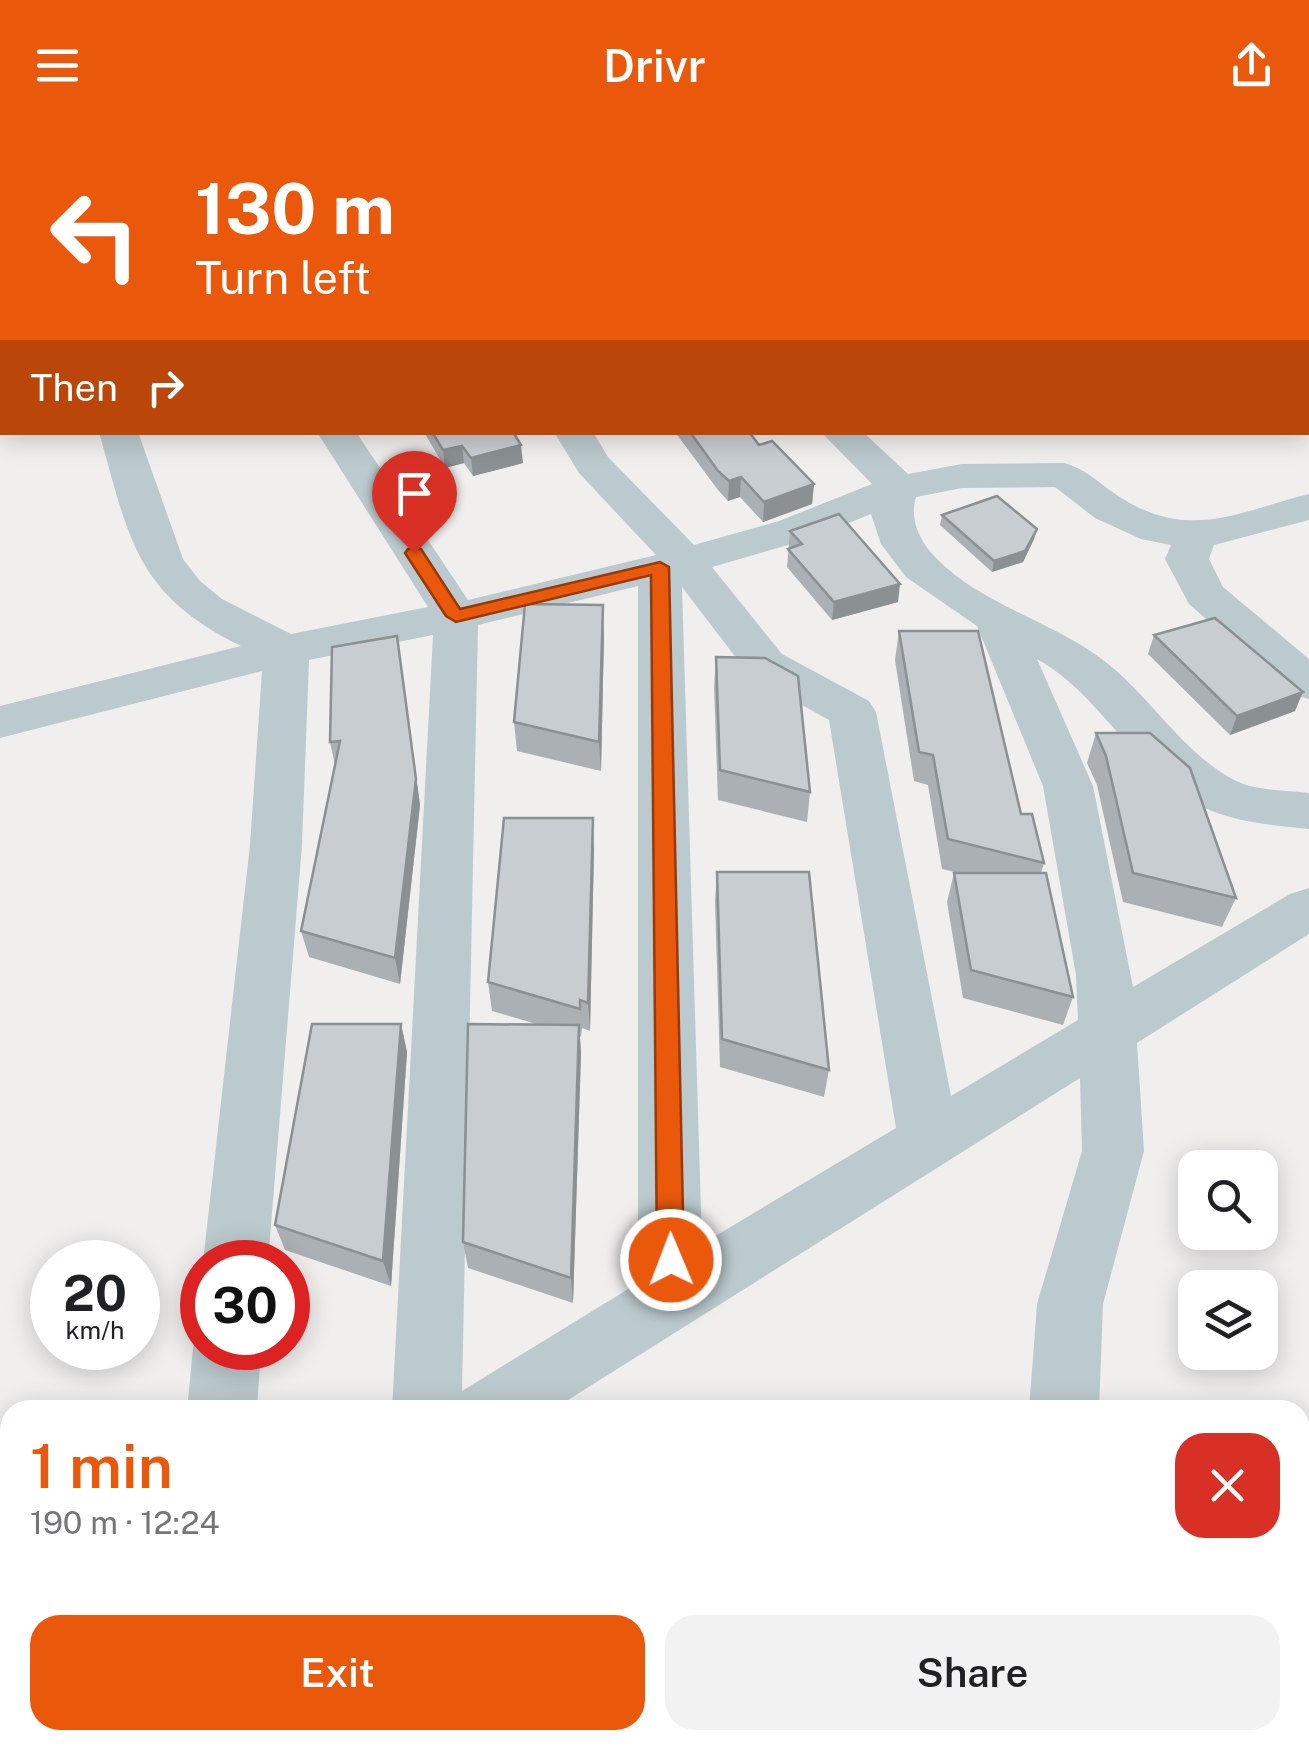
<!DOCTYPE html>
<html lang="en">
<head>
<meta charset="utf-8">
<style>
  :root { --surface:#fff; --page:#f2f2f2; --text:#202124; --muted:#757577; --accent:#ea580c }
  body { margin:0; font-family:"Public Sans",sans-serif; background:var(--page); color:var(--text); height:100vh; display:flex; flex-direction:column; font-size:38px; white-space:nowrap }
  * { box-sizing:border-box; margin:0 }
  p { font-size:32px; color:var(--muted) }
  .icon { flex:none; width:55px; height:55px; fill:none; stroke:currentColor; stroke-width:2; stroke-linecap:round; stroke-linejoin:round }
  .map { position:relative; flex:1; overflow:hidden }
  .details { position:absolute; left:0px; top:1270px; width:1310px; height:350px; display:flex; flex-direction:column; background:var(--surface); border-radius:30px 30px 0 0; box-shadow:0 5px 25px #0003 }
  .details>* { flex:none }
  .top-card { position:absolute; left:0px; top:0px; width:1310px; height:305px; box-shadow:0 5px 25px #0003; background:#ea580c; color:#fff; overflow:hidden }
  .controls { position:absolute; left:1178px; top:1020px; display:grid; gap:20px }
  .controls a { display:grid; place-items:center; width:100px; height:100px; border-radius:20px; background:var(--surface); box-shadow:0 5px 25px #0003; font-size:50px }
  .speed { position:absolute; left:30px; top:1110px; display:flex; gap:20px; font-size:50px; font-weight:700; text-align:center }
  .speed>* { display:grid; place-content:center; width:130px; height:130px; border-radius:50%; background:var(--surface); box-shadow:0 5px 25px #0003; line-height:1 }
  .speed small { font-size:25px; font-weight:400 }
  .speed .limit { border:15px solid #d22; background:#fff; color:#111 }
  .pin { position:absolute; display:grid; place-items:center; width:85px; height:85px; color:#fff; margin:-102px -42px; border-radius:50% 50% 50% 0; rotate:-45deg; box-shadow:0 0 10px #0007 }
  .pin .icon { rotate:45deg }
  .me { position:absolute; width:110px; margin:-55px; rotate:359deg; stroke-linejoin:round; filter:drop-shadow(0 0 8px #0008) }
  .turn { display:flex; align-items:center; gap:35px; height:210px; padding:0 30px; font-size:45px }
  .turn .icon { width:130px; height:130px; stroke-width:2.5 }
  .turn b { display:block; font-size:70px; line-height:85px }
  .then { display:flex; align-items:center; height:95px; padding:0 30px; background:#0003; gap:20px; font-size:38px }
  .round { display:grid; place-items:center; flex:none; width:105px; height:105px; border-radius:30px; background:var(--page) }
  .headline { display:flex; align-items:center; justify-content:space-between; height:170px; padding:0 30px }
  h1 { font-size:60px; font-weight:600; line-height:75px; color:var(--accent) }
  .cta { display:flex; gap:20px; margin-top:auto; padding:20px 30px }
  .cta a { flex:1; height:115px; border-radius:30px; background:var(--accent); color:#fff; font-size:40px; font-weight:600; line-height:115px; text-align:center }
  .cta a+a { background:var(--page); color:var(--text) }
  header { display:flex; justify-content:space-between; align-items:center; height:130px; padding:0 30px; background:var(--accent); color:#fff; font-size:45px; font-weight:600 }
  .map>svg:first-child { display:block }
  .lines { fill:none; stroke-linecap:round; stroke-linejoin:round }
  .minor { fill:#bbcace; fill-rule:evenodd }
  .wall { fill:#abb0b4 }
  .shaded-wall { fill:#8b9092 }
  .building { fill:#c7cdd1; stroke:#8b9092; stroke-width:2.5 }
  .route { fill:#ea580c; stroke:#983908; stroke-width:2.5 }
</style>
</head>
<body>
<header><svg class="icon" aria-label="menu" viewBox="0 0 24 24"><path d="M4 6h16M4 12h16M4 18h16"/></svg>Drivr<svg class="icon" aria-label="share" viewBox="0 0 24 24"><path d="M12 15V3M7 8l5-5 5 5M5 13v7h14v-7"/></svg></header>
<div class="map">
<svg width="1309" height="1620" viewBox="0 0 1309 1620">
  <rect width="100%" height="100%" fill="#f1eeee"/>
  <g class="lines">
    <g class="minor">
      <path d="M113,0H148L150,2H115Z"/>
      <path d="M701,0H737L739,2H703Z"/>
      <path d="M984,0H1021L1023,2H986Z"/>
      <rect x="0" y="134" width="2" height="22"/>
      <path d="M99,302H138L183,429L200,451L222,469L291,504L428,477L317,302H356L468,470L656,425L579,343L554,302H593L608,327L694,415L779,391L872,354L821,302H863L908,344L962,334L1064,333C1087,339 1103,357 1123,369C1191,411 1240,381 1309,364V390L1214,415L1209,429L1223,457L1309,529V569L1292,565L1189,474L1165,429L1171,415L1141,409L1095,388L1055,357L962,358L916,367C909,389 920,412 936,428C981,474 1048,490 1099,527C1148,562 1180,621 1234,650C1256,661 1285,660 1309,663V699C1274,695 1236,693 1203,677C1138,647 1102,565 1037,529L1093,656L1133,857L1290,764L1309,758V804L1137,913L1144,1021L1103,1174L1099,1280H1029L1037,1174L1082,1021L1080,948L552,1280H392L433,505L309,530L302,715L268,1132H203L250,715L262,541L0,608V576L241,516C135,464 129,408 99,302ZM871,384L881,414L906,447L977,496L1043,656L1076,845L1078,890L951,966L876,582L869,571L782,524L712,437L809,409ZM638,456V1153L462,1261L478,495ZM682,457L750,546L829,590L896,998L702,1114Z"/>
      <path d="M202,1197V1218H261L257,1280H187L193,1218Z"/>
      <path d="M10,1535V1610H23L0,1620V1539Z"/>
      <path d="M214,1610H294L296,1620H216Z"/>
      <path d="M1121,1610H1201L1205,1620H1125Z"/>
    </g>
  </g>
  <g class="wall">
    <path d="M754,0H911L908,2H762Z"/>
    <path d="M424,302H513L523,333L473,346L464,333L445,338Z"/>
    <path d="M675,302H749L759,315L814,354L812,374L763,392L740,367L728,371L718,360Z"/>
    <path d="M942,385L1037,399L1034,409L1023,432L992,442L940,395Z"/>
    <path d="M790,401L898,472L832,490L787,437Z"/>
    <path d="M899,501L1021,684L1044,733L1041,743L1073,867L1063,895L963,868L947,772L954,743H959L942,739L928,655L914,651L895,530Z"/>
    <path d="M604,505L601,641L517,621L514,592Z"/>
    <path d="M1154,505L1295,581L1230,605L1148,524Z"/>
    <path d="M397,506L420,675L400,854L309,827L301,801L335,635L330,612Z"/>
    <path d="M716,527L810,662L807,692L718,670L714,557Z"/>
    <path d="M1096,603L1236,768L1222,797L1123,772L1097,655L1087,633Z"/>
    <path d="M594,718L590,901L582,898L581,907L580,906L581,923L573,1173L468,1138L463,1112L540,895L492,881L488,852Z"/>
    <path d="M717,742L829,940L824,967L720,937L715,771Z"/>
    <path d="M401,894L407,922L391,1156L285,1120L275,1095Z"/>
  </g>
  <g class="shaded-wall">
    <path d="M53,0H95L90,2H48Z"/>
    <path d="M669,0H695L691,2H665Z"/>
    <path d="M890,0H911L908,2H886Z"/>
    <path d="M2,23V43L0,44V24Z"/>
    <path d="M521,315L523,333L473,346L471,328Z"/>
    <path d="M462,316L464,333L445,338L443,320Z"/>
    <path d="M741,347L740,367L728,371L729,351Z"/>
    <path d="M814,354L812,374L763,392L764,372Z"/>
    <path d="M1037,399L1034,409L1023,432L992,442L994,431Z"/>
    <path d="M900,454L898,472L832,490L834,472Z"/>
    <path d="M603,475L604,505L601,641L599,612Z"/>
    <path d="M397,506L420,675L400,854L395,828Z"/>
    <path d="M1303,562L1295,581L1230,605L1237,586Z"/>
    <path d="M593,688L594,718L590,901L588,873Z"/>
    <path d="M401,894L407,922L391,1156L383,1131Z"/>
    <path d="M579,895L581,923L573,1173L571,1148Z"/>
  </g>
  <g class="building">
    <path d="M0,0H53L48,2H2V23L0,24Z"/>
    <path d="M267,0H669L665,2H262Z"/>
    <path d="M810,0H890L886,2H819Z"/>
    <path d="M1139,0H1173L1181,2L1193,0H1309V143L1308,144V2H1134Z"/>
    <path d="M432,302H513L521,315L471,328L462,316L443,320Z"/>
    <path d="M690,302H749L759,315L772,311L814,354L764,372L741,347L729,351L718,341Z"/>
    <path d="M997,366L1037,399L1025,421L994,431L942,385Z"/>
    <path d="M839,384L900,454L834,472L788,419L802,414L790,401Z"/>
    <path d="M525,474L603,475L599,612L514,592Z"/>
    <path d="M1215,488L1303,562L1237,586L1154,505Z"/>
    <path d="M899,501H978L1021,684H1032L1044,733L948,709L933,625L919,622Z"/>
    <path d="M397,506L416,649L395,828L301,801L340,611L330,612L332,517Z"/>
    <path d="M716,527L765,528L798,546L810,662L720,640Z"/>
    <path d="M1096,603H1150L1190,638L1236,768L1133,743L1106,626Z"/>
    <path d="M504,688H593L588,873L580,870V879L488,852Z"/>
    <path d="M717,742H809L829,940L722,909Z"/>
    <path d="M954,743H1046L1073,867L971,840Z"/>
    <path d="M312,894H401L383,1131L275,1095Z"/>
    <path d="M468,894L579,895L571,1148L463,1112Z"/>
  </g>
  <path class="route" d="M408,419H421L460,479L660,432L669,437L684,1130L680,1139L671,1142L661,1139L657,1130L651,445L456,492L446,486L405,423Z"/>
</svg>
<div class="controls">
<a><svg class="icon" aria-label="search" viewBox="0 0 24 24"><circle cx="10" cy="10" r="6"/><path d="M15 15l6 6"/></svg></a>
<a><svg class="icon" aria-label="layers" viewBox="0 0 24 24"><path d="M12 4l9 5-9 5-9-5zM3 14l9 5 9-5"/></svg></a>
</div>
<div class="speed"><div>20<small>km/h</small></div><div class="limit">30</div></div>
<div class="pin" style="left:414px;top:423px;background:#d93025"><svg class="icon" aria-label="arrive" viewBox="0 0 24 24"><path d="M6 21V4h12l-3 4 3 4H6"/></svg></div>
<svg class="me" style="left:671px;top:1130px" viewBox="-20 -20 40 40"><circle r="17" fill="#ea580c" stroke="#fff" stroke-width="3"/><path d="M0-11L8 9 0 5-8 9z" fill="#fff"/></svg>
<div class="top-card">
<div class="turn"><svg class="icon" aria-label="left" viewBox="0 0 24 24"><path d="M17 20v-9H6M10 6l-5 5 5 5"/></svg><div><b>130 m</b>Turn left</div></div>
<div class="then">Then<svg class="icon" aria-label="right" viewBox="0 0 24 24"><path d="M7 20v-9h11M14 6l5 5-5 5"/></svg></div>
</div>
<section class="details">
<div class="headline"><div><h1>1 min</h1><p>190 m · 12:24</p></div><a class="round" style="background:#d93025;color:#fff"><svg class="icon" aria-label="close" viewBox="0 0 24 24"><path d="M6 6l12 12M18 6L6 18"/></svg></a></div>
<div class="cta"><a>Exit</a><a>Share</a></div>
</section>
</div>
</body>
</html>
